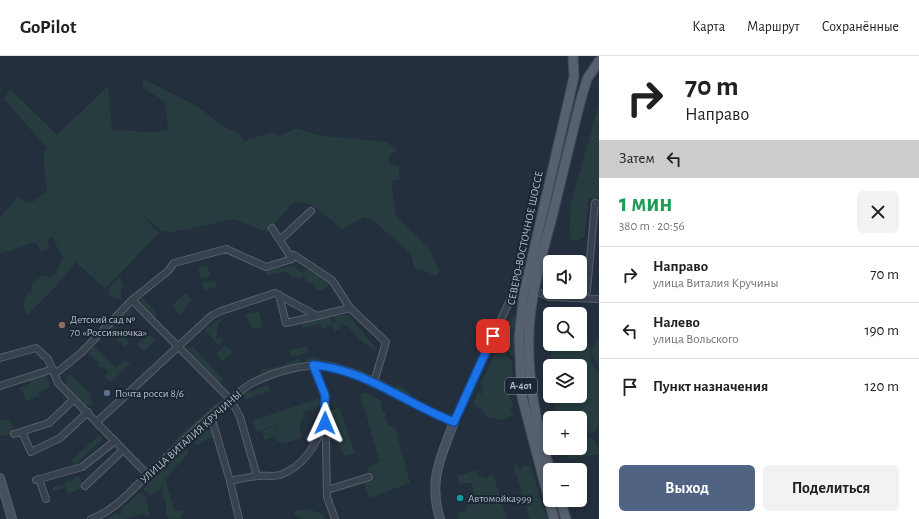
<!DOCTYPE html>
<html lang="ru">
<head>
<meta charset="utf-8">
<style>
  :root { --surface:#fff; --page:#f2f2f2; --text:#202124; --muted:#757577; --line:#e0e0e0; --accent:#506383 }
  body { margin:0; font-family:"Alegreya Sans",sans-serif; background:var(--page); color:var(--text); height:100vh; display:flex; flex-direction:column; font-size:15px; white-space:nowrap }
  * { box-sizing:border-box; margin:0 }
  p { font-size:13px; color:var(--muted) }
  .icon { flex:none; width:22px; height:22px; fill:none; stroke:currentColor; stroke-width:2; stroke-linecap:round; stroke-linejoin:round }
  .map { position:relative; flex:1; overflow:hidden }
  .sheet { display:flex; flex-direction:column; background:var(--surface); width:320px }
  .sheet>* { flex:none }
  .banner { background:#fff; color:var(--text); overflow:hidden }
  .buttons { position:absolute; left:543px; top:199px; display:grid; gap:8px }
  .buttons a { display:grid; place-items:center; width:44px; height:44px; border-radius:6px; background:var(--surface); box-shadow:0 2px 6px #0003; font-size:20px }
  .pin { position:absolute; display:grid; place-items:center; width:34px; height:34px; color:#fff; margin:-17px; border-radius:8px; box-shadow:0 2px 6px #0006 }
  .me { position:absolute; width:44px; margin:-22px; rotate:1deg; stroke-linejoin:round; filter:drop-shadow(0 0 3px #0008) }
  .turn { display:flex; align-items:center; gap:14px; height:84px; padding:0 20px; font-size:18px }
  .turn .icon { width:52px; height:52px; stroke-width:2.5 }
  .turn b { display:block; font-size:28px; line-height:34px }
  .then { display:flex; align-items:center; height:38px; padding:0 20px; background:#0003; gap:8px; font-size:15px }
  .round { display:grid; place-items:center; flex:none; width:42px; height:42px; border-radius:6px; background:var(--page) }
  .head { display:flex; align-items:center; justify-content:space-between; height:68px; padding:0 20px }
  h1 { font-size:24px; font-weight:700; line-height:30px; color:#1e9e55 }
  .button { display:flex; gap:8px; margin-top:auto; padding:8px 20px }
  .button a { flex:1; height:46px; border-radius:6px; background:var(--accent); color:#fff; font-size:16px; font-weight:700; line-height:46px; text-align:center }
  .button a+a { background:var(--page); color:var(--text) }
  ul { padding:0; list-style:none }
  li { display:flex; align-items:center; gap:12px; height:56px; padding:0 20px; border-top:1px solid var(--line) }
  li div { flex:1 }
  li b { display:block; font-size:15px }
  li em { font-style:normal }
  header { display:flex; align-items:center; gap:24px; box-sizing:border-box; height:56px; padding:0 20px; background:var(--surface); border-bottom:1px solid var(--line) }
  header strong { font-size:19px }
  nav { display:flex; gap:22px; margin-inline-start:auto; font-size:14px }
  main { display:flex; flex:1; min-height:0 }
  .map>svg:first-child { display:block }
  .green { fill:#263c3f }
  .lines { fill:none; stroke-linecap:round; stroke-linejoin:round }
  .street-casing { stroke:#565f6c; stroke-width:8 }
  .secondary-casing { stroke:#565f6c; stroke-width:10 }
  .primary-casing { stroke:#414a57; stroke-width:11 }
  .street { stroke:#38414e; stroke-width:6 }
  .secondary { stroke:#465061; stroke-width:8 }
  .primary { stroke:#56606e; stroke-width:9 }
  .route-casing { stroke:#114b97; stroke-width:10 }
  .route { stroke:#1a73e8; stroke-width:7 }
  .education-dot { fill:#8d6e63; stroke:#1d2633; stroke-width:1.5 }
  .service-dot { fill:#5c6f8a; stroke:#1d2633; stroke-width:1.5 }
  .culture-dot { fill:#0f9aa8; stroke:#1d2633; stroke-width:1.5 }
  .labels { text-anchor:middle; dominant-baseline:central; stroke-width:4; stroke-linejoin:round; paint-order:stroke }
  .shield { fill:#1d2633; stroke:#878f9c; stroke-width:1 }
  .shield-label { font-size:10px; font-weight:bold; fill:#b4bcc9 }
  .street-label { font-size:11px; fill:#b4bcc9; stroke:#1d2633 }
  .poi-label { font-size:11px; fill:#b4bcc9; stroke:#1d2633; text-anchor:start }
</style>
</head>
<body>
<header>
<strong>GoPilot</strong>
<nav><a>Карта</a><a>Маршрут</a><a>Сохранённые</a></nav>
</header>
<main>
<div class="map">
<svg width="599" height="463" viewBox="0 0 599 463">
  <rect width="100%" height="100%" fill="#242f3e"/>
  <g class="green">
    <path d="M144,23L195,49L226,72L239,77L244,86C254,80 259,82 269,76L280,80L297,72L317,79L386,86L398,95L390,98L389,108L399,109V123L391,125L396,160L429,192L440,215L436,219L414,212L411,198L374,165L364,161L342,173L311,148L294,146L267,176L234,163L173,176L162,175L142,159L159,177L105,233L76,206L58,228L27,259L23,251L26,239L31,235L32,228L42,219L47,221L54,219L63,202L52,181L48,183L49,193L41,196L35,186L0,198V162L17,141L30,148L47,135L43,100L47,92L4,43L10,33L57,79L108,30L112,74L153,76L168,74L165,46L142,31Z"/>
    <path d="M599,48V140L595,144L589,142L584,183L581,181L578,185H573L569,181L571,146Z"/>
    <path d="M207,209L211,220L201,223L198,212Z"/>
    <path d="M273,210L282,212L294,210L302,217L306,213L316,215L330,227L324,234H316L314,228L308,227L302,218V222L298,223L295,221L292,222L289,217L284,216L267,219L265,213Z"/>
    <path d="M120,220L124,232L121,233V243H116L109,239V231Z"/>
    <path d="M215,224L217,231L204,234L201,227Z"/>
    <path d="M186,237L192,245L180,259L172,249Z"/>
    <path d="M143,242L157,258L153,261L137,246Z"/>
    <path d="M131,253L133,256L120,268L117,265C118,259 125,255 131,253Z"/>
    <path d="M259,255L263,271L252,273L245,258Z"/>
    <path d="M332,258L348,259L375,291L376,296L359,283L347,270L340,268L341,273L334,275L332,269L322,273L320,268L303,272L300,267L329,260L332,267L336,266Z"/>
    <path d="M514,259L517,268L515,297L511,300L506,291L500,284L507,271V266Z"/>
    <path d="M221,262L223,265L218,267L216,283L221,282L224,285L218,289L206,275L207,270L209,271Z"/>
    <path d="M112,269L120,274L129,287L125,291L112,278L110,271Z"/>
    <path d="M147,278L156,283L144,295L137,288Z"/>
    <path d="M580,279H584L588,284L591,307L599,317V361L597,373L590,378L584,366L580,367V362H558L553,340H580V310H551V288H580Z"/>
    <path d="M599,282V308L596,306L591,295Z"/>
    <path d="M225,289L233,296L223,305L216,298Z"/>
    <path d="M94,290L116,312L126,304L130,308L111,326L106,322V319L108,318V314L97,310L98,306L88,298Z"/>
    <path d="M192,290L223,323L217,328L211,319L189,301L185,294Z"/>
    <path d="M307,290L309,297L291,300L289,295Z"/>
    <path d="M499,290L512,306V338H509L513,350L510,353L513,359L502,364L485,360L482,353L476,351L474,346L478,335L481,338L483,335L481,327Z"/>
    <path d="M313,301L337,307V310L307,308L305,302Z"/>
    <path d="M299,302L302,309L265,320L260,314L281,310Z"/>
    <path d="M45,317L50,328L49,329L50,332L38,336L40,339L27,345L20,332L30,327L27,322Z"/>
    <path d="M70,318L92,339L90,343L94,348L86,350L66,331V321Z"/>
    <path d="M397,328L411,338V341L395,333Z"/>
    <path d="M268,329L271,335L245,343L243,338Z"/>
    <path d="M366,337L382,345L380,350L386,359L385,362L389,369L395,371L410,427L369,442L364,428L336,436L339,429L369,419L367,411L380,406L360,339Z"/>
    <path d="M319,342L323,349L303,357V364L300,367L301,382L282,388L273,382L279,380L275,369L257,376L252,365Z"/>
    <path d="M223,344L226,346L180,388L175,384L214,349Z"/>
    <path d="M339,351L355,397L344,400L328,356Z"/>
    <path d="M0,363L9,364L13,369L12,377L5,380L0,379Z"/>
    <path d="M274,370L278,379L265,384L262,375Z"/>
    <path d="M208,373L213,377L214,382H208L197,390L192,385Z"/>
    <path d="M99,379L103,383L75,409L71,405Z"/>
    <path d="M588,382H593C596,389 599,390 599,398L570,404L567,398L570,395L584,392V388L588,386Z"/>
    <path d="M186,391L189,397L165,423L175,455L184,454L181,462L169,463L166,458V446L162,438L163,431L150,440L143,433Z"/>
    <path d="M516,408L520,413L525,409L531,411L547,463H530L513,409Z"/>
    <path d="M476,414L478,421H483L485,423L493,418L507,463H457L459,462L457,457L467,455V449L475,447L472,427H459L458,420Z"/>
    <path d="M79,420L84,431L68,438L64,427Z"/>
    <path d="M63,428L65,432L53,435L52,432Z"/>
    <path d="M139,437H143L146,441L150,460L147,461L144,457L125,463H109L115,457L119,460L121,458L120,455Z"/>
    <path d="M308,453L323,458L325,463H302L294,458V455Z"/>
  </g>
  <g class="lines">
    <g class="street-casing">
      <g id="street">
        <path d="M272,172L292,203"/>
        <path d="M280,184L311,155"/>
        <path d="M534,234L549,241L599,243"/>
        <path d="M587,235L595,147L599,148"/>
        <path d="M279,239L286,267L317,260"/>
        <path d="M132,244L231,344L240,361L257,420"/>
        <path d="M0,302L36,292L48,303L58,327L148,419"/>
        <path d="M313,309L325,339L327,441L335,463"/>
        <path d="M55,318L82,296L132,244L168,215L174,207L226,193L266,211L292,203L294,199L332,224L350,252L386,286L374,326"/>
        <path d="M0,330L53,313"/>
        <path d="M211,360L230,425L239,463"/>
        <path d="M97,366L211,260L221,255L275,237L317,260L350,252"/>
        <path d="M22,376L31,396L60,382L88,356"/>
        <path d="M14,378L49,367L74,343"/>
        <path d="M39,423L46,443"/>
        <path d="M36,424L82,411L115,385"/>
        <path d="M230,425C239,423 249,421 258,420C265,419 273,421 280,419C303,411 315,390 324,369"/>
        <path d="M85,430L123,394"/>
        <path d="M327,434L369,421"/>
        <path d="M91,463C114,455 130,436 147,419C173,395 198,370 225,348C234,341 244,331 254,326C277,315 308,306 333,311C376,320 413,350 454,366L528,205"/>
      </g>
    </g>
    <g class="secondary-casing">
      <g id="secondary">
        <path d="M0,422L12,463"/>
        <path d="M440,463C428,424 441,401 454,366"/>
      </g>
    </g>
    <g class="primary-casing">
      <g id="primary">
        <path d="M550,414C535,366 525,312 530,261C534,227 543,194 552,161C562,121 571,82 581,43L587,23L599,5"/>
        <path d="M560,444L566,463"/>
        <path d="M554,463L522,341L519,281L524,237L574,21L573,0"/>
      </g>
    </g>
    <use href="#street" class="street"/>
    <use href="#secondary" class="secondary"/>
    <use href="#primary" class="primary"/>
  </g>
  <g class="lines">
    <g class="route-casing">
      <path id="route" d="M325,367V339L313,309C365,313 406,348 454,366L493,280"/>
    </g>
    <use href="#route" class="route"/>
  </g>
  <circle class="education-dot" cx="62" cy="269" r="4"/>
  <circle class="service-dot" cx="107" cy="337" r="4"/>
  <circle class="culture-dot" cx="460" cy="442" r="4"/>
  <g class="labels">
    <rect class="shield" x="505" y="322" width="32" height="16" rx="3"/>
    <g class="shield-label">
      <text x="521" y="330">А-401</text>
    </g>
    <g class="street-label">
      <text transform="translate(525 182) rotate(-78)">СЕВЕРО-ВОСТОЧНОЕ ШОССЕ</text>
      <text transform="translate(191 381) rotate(-42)">УЛИЦА ВИТАЛИЯ КРУЧИНЫ</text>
    </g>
    <g class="poi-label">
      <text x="70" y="263">Детский сад №<tspan x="70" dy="13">70 «Россияночка»</tspan></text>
      <text x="115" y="337">Почта росси 8/6</text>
      <text x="468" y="442">Автомойка999</text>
    </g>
  </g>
</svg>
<div class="buttons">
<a><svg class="icon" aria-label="sound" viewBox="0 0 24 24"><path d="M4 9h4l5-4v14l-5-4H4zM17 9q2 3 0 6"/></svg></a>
<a><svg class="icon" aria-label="search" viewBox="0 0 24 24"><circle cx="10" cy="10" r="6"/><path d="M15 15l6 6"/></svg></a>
<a><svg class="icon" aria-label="layers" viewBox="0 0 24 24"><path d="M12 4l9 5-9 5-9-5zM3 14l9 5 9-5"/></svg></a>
<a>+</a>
<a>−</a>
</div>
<div class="pin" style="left:493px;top:280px;background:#d93025"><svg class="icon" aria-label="arrive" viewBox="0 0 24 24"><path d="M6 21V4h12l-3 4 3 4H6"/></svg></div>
<svg class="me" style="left:325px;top:367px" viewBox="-20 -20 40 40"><path d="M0-17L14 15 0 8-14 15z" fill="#1a73e8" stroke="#fff" stroke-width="4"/></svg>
</div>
<section class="sheet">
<div class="banner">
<div class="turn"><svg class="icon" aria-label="right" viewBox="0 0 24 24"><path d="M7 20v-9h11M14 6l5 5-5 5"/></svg><div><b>70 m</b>Направо</div></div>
<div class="then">Затем<svg class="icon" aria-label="left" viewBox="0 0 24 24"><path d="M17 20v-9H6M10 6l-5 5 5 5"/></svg></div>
</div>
<div class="head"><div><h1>1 мин</h1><p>380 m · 20:56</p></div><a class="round"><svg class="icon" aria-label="close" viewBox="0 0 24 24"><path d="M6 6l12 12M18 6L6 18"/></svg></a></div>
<ul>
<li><svg class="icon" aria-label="right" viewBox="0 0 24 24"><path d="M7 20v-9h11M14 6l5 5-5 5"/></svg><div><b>Направо</b><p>улица Виталия Кручины</p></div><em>70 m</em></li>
<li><svg class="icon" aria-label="left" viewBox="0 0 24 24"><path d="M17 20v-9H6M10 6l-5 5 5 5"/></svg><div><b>Налево</b><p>улица Вольского</p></div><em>190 m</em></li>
<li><svg class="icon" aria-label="arrive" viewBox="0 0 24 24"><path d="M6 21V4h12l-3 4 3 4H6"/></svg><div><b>Пункт назначения</b></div><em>120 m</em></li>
</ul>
<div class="button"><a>Выход</a><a>Поделиться</a></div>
</section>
</main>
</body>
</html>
